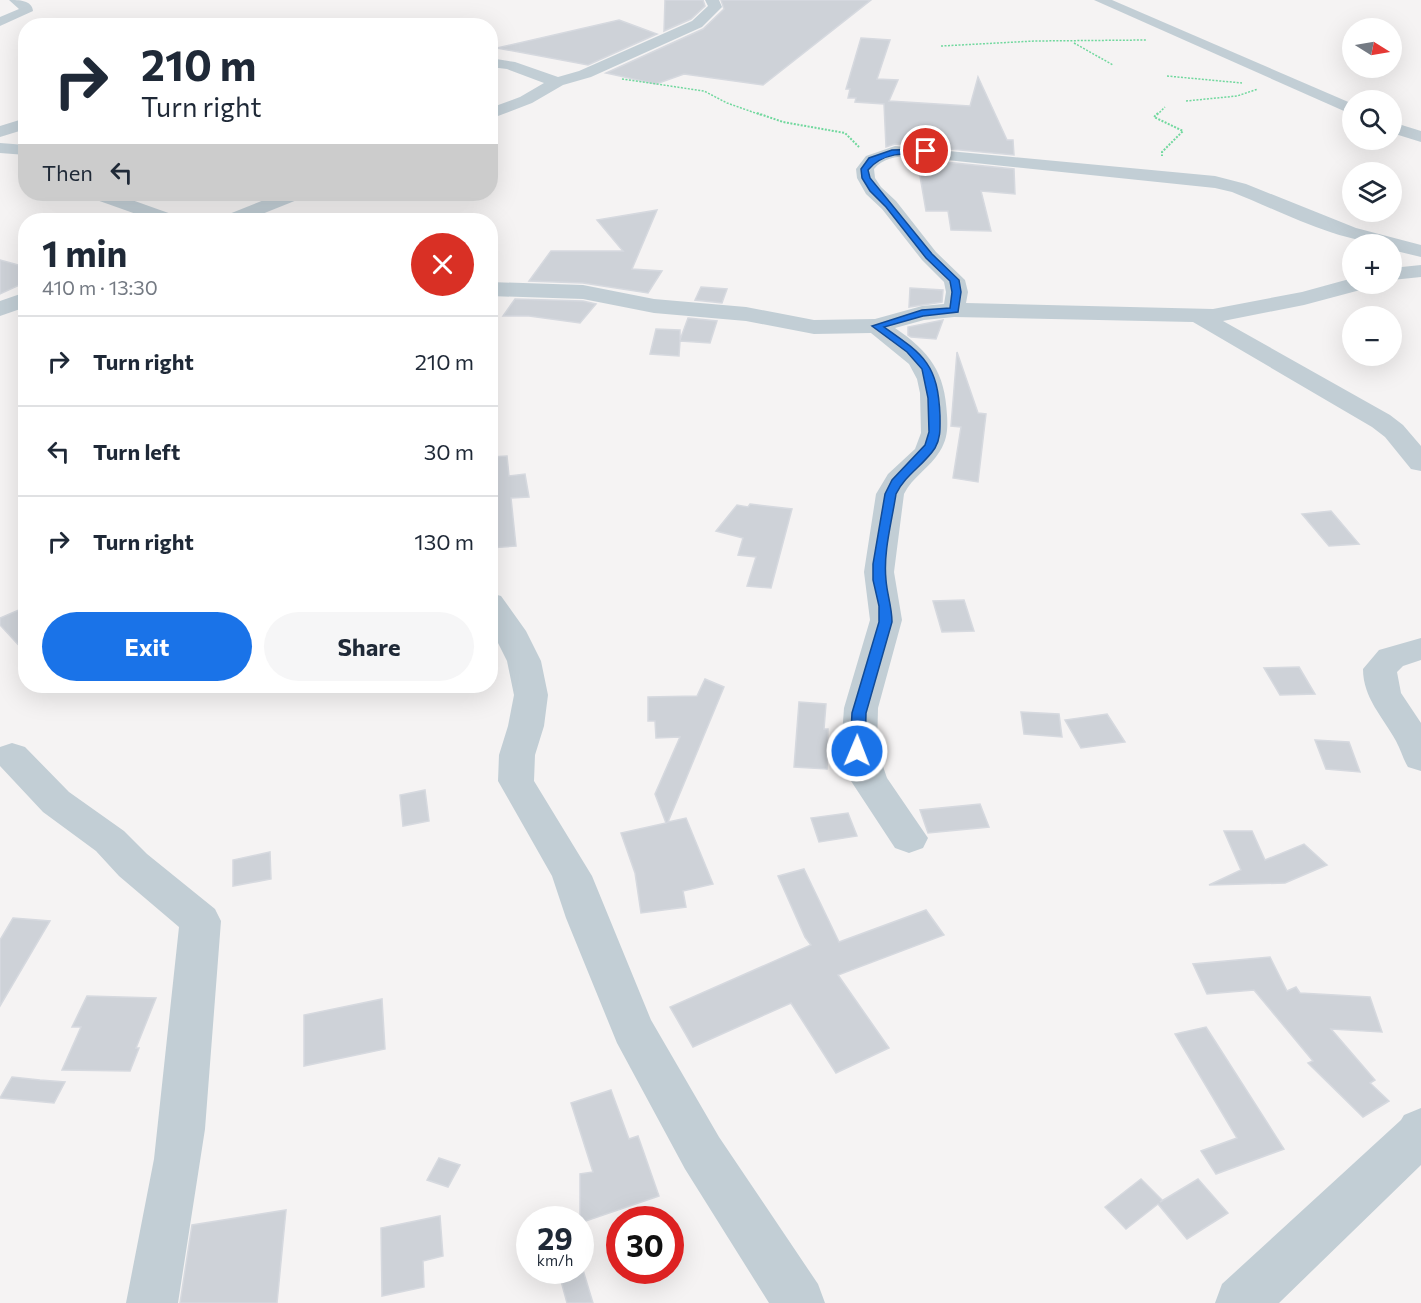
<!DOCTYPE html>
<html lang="en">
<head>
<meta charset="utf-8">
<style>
  :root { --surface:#fff; --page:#f6f6f7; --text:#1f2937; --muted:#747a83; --line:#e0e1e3; --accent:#1a73e8 }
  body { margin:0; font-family:Commissioner,sans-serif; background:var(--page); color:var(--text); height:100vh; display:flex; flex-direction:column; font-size:22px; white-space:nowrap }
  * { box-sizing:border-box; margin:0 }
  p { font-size:20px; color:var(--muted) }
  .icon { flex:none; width:33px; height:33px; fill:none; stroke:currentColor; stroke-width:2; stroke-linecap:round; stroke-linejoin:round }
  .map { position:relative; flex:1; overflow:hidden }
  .sheet { position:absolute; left:18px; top:213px; width:480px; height:480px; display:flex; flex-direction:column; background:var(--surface); border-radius:24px; box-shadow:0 6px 24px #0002 }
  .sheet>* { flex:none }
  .banner { position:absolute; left:18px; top:18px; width:480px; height:183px; border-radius:24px; box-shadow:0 6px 24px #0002; background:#fff; color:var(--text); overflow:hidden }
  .needle { width:39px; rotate:101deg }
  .tools { position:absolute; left:1342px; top:18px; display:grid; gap:12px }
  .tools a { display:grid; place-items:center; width:60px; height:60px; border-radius:50%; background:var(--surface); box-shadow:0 6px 24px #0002; font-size:30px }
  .speed { position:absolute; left:516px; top:1206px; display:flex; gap:12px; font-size:30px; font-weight:700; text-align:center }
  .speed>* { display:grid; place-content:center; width:78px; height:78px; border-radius:50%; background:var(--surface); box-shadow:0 6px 24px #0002; line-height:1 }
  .speed small { font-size:15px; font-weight:400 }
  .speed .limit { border:9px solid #d22; background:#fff; color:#111 }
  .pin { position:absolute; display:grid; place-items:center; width:51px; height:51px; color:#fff; margin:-26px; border:3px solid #fff; border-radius:50%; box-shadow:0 2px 6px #0007 }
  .me { position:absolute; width:66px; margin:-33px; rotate:1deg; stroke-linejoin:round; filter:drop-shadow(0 0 4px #0008) }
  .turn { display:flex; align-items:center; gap:21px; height:126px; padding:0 24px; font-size:27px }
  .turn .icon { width:78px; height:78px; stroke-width:2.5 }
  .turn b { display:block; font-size:42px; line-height:51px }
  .then { display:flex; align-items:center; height:57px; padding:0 24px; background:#0003; gap:12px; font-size:22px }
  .round { display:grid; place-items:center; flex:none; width:63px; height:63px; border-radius:32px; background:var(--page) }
  .head { display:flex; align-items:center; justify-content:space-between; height:102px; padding:0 24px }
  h1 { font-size:36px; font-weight:700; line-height:45px }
  .primary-button { display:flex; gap:12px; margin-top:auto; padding:12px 24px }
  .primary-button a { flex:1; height:69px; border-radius:36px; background:var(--accent); color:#fff; font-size:24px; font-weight:700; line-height:69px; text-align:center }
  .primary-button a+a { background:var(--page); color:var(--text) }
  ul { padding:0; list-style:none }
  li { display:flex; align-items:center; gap:18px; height:90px; padding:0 24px; border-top:2px solid var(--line) }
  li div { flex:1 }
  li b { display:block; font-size:22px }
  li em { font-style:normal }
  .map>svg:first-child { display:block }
  .building { fill:#ced2d8; stroke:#d6d9df; stroke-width:1.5 }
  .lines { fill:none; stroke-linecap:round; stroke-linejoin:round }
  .path-far1 { stroke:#71d89e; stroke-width:1.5; stroke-dasharray:2 1.5; stroke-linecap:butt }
  .path { stroke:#71d89e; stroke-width:2; stroke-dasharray:2 1.5; stroke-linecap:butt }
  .minor { fill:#c2ced5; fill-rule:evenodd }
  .route { fill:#1a73e8; stroke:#114b97; stroke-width:1.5 }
</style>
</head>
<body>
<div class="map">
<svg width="1421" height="1303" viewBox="0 0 1421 1303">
  <rect width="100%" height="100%" fill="#f5f3f3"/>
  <g class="building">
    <path d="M665,0H703L705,6L691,19L664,31Z"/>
    <path d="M721,0H871L763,85L684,74L656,84L606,73L703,29L724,9Z"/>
    <path d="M619,20L657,34L588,65L497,48Z"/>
    <path d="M861,38L890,40L877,79L898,80L889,101L970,106L978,77L1007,140H1013L1014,155L895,144L886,147L884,104L855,102L856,98H848L850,89H846Z"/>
    <path d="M925,160L1014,169L1015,194L981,191L991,231L951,230L948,211H926L920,176Z"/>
    <path d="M657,210L632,269L662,271L648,293L583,283L529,281L551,251H623L597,220Z"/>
    <path d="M0,260L26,267V282L0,294Z"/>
    <path d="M701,287L727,289L722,303L695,300Z"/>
    <path d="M910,288L943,290L942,302L909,307Z"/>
    <path d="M515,299L583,301L596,304L580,323L529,316H503Z"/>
    <path d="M688,318L717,321L710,343L680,341L679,356L650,354L656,329L680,330V340Z"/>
    <path d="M943,320L936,339L911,337L908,335V327Z"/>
    <path d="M957,352L978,413L986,414L978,482L953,478L961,427L951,426Z"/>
    <path d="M507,456L509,476L525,474L529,497L511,498L516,546L490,548V457Z"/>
    <path d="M750,504L792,509L771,588L747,586L756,557L738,555L743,538L716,531L737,505L748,507Z"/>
    <path d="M1331,511L1359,544L1329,546L1302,514Z"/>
    <path d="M964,600L974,631L942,632L933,601Z"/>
    <path d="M26,607V653L0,625V618Z"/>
    <path d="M1299,667L1315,694L1280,695L1264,668Z"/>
    <path d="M705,679L724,687L668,822L686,818L713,884L683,891L686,907L641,913L635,873L621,833L666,823L655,794L680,737L656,738L655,721H648V697L697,696Z"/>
    <path d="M799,702L826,704L824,729H828L827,769L794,767Z"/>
    <path d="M1021,712L1059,714L1062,737L1024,734Z"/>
    <path d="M1107,714L1125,742L1081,748L1065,720Z"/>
    <path d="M1315,740L1349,742L1360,772L1326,769Z"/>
    <path d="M425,790L429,821L403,826L400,795Z"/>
    <path d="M980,804L989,827L928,833L920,810Z"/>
    <path d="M848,813L857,836L819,842L811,818Z"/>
    <path d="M1224,831H1252L1265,860L1304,844L1327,865L1285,883L1209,885L1241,870Z"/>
    <path d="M270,852L271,879L233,886V860Z"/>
    <path d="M804,869L839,942L926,910L944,935L838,975L889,1048L836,1073L791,1003L693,1047L670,1007L811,945L805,937L778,876Z"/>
    <path d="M13,918L50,921L0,1006V940Z"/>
    <path d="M1270,957L1287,991L1296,987L1300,993L1370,997L1382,1032L1331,1029L1375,1080L1370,1083L1389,1101L1363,1117L1308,1063L1313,1061L1254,990L1207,994L1193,964Z"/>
    <path d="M87,996L156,998L136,1048H139L130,1071L62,1070L81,1027H72Z"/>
    <path d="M382,999L385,1049L304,1066V1015Z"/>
    <path d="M1206,1027L1284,1149L1216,1174L1201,1151L1237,1138L1175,1034Z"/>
    <path d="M12,1077L40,1080L65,1082L54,1103L0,1098Z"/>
    <path d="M611,1090L629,1139L638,1136L659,1196L580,1223V1174L593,1172L571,1103Z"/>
    <path d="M439,1158L460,1165L448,1187L427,1180Z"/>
    <path d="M1141,1179L1162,1200L1160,1202L1198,1179L1228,1213L1187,1239L1158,1204L1126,1229L1105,1207Z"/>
    <path d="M286,1210L277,1303H180L192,1225Z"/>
    <path d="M440,1216L443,1256L423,1261L424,1287L382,1296L381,1228Z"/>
    <path d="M558,1270H583L593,1303H567Z"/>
  </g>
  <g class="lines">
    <g class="path-far1">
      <path d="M1074,43L1113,65"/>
      <path d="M941,46L1035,41L1147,40"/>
      <path d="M1167,76L1242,83"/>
      <path d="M622,79L704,91L727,103L761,115"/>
      <path d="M1186,101L1237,96L1258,89"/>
      <path d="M1157,115L1165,107"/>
    </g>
    <g class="path">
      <path d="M757,113L783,122L845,133L859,147"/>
      <path d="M1158,113L1154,117L1183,131L1162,152V156"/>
    </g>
    <g class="minor">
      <path d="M9,0C19,0 32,0 33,11L0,26V17L19,9Z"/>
      <path d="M705,0H719L722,7L702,27L591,77L563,85L532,103L490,119V108L520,97L544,83L507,69L490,67V58L515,62L558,77L579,71L692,21L708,6Z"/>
      <path d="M1094,0H1112L1353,104V115Z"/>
      <path d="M26,118V129L0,137V126Z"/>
      <path d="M1392,122L1421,131V142L1392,133Z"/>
      <path d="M0,143L26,145V155L0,153Z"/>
      <path d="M895,146L1215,176L1246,184L1356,228L1421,245V257L1392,250V244C1341,244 1280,211 1232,192L1215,188L909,156C896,156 882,159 874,169L875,178L881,187L896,201L936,252L965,280L968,292L966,303L1213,309L1302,292L1353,278V284H1367L1364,289L1304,305L1223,321L1390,415L1403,425L1421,446V471L1411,469L1385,437L1372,427L1193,322L954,317L924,320L895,328C930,352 945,372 947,415C948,429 947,440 940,451C930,468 912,477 904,494L894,572L902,620L878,708L877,749L887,778L928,838L923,848L909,853L895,848L851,781L841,749L844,708L870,620L864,572L876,494L888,474L915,449L921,433L920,393L917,379L909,364L871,333L814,334L746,321L654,313L583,299L490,296V282L583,285L654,299L746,307L814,320L875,319L922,306L944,304L946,292L944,282L922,260L882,209L866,194L857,178L856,169L866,156Z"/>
      <path d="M88,194H115L177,216L180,220H153L91,198Z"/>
      <path d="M279,194H305L302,198L247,220H221L224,216Z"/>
      <path d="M1421,265V277L1392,280V268Z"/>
      <path d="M26,292V307L0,316V301Z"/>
      <path d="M490,593L501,596L526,631L541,661L548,695L544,726L535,755L534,781L592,876L651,1020L719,1137L818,1284L825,1303H769L685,1169L617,1043L566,918L552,876L498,781L499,755L508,726L514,695L507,661L490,627Z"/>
      <path d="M1421,638V660L1403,666L1397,672L1401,693L1421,723V771L1408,767C1403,759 1401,750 1396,741C1383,717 1363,698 1363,669L1379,650Z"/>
      <path d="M12,743L25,747L69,792L124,831L147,854L215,909L221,921L205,1129L178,1303H126L154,1159L179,927L119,876L96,851L43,812L0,766V747Z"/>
      <path d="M1421,1108V1165L1279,1303H1215L1222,1284L1401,1120L1404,1115Z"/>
    </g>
  </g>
  <path class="route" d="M892,150L926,149L930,151L926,154C905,153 883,152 868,170L870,178L932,254L959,280L961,292L958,312L923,316L884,327C924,355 938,364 940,416C940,427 941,438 935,448C924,465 905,475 896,494C892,521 883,552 886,580C887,594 892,607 892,622L866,713L865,751L857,756L850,751L852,713L879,622V606L873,580V564L885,494L892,480L925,445L929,432L928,398L922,369L907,352L872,326L922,310L950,308L952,292L950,281L926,258L886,207L870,191L862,178L861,169L869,158Z"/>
</svg>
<div class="tools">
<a><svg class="needle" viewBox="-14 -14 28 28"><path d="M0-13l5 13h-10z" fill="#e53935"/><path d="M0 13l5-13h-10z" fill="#747a83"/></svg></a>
<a><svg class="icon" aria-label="search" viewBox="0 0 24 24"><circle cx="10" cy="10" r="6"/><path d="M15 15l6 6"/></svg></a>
<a><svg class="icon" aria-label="layers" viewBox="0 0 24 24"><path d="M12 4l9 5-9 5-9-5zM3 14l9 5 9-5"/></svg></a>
<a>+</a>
<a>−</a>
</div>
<div class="speed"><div>29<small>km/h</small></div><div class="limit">30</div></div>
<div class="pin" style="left:926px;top:151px;background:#d93025"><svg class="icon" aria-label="arrive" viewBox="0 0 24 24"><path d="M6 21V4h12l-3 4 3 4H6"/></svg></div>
<svg class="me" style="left:857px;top:751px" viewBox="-20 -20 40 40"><circle r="17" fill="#1a73e8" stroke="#fff" stroke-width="3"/><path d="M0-11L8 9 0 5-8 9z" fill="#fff"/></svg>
<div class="banner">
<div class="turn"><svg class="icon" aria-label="right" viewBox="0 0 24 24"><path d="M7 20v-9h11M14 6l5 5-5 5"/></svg><div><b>210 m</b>Turn right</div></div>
<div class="then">Then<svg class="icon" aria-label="left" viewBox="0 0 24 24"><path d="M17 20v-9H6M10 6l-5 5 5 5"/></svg></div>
</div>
<section class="sheet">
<div class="head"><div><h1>1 min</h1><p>410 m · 13:30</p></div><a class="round" style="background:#d93025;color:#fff"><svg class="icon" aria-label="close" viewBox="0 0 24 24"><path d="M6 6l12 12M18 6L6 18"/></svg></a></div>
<ul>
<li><svg class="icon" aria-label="right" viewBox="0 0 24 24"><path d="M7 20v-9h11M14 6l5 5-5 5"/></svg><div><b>Turn right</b></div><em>210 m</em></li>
<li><svg class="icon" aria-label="left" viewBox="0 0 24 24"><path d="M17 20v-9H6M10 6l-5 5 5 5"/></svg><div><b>Turn left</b></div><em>30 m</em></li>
<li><svg class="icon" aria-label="right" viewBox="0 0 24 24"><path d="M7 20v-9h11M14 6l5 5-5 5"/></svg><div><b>Turn right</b></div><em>130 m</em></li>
</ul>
<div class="primary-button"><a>Exit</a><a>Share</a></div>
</section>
</div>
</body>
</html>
